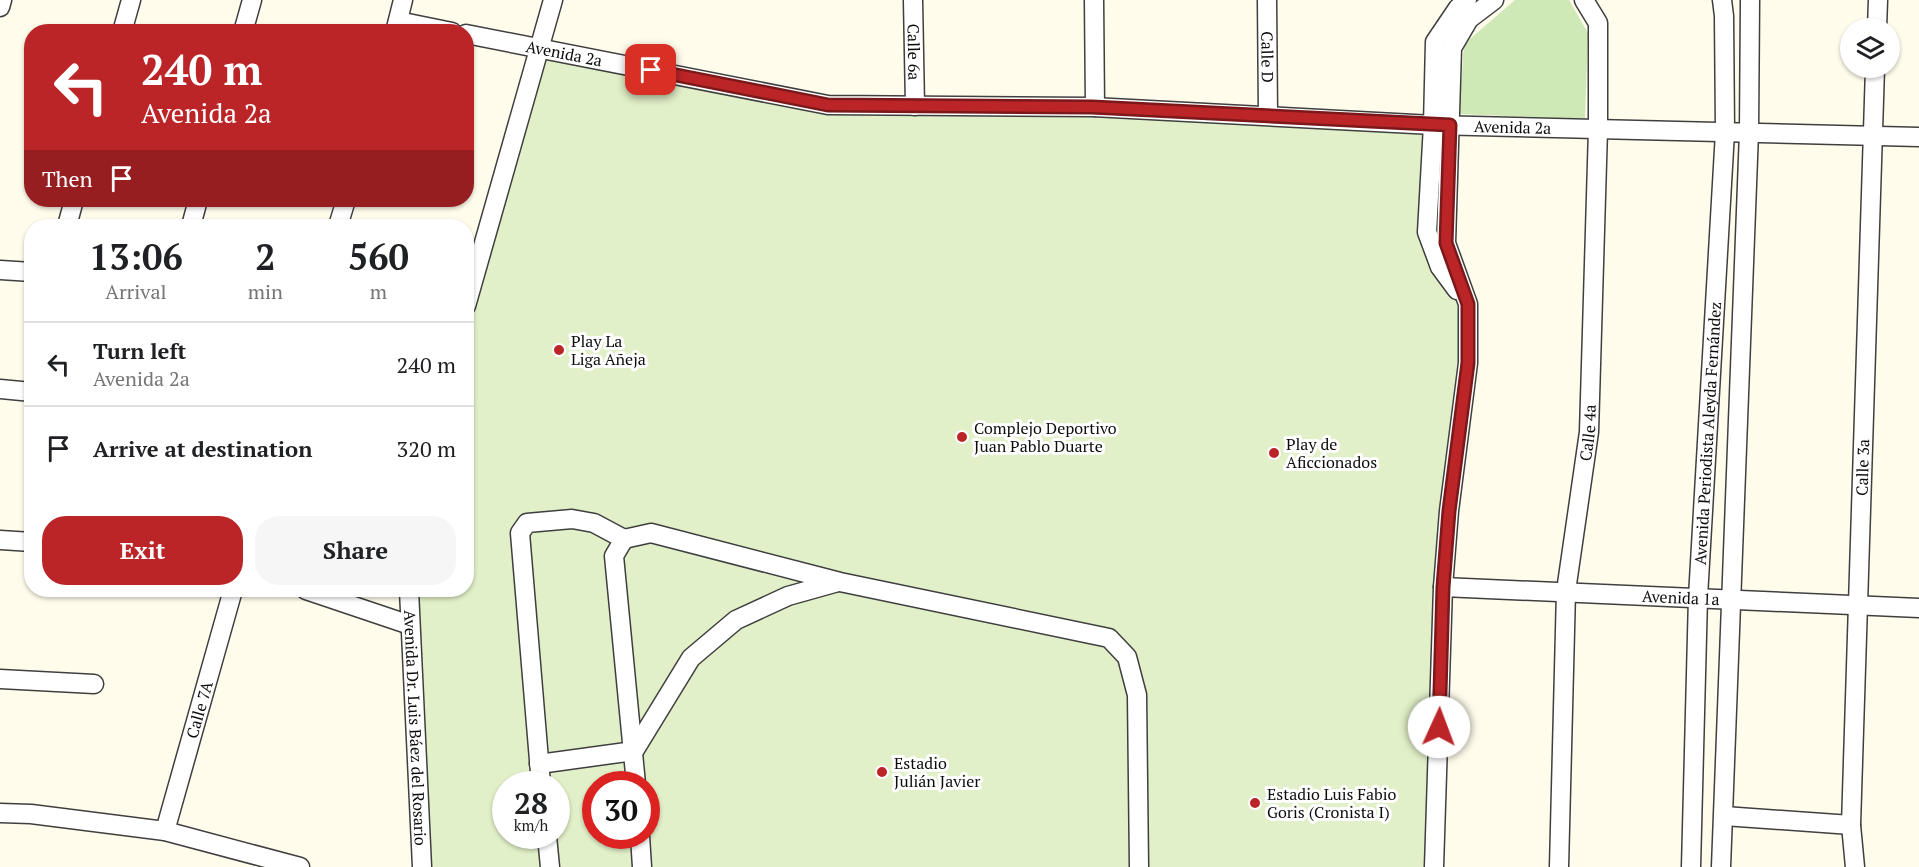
<!DOCTYPE html>
<html lang="en">
<head>
<meta charset="utf-8">
<style>
  :root { --surface:#fff; --page:#f6f6f6; --text:#202124; --muted:#757577; --line:#e0e0e0; --accent:#bc2528 }
  body { margin:0; font-family:"PT Serif",serif; background:var(--page); color:var(--text); height:100vh; display:flex; flex-direction:column; font-size:22px; white-space:nowrap }
  * { box-sizing:border-box; margin:0 }
  p { font-size:20px; color:var(--muted) }
  .icon { flex:none; width:33px; height:33px; fill:none; stroke:currentColor; stroke-width:2; stroke-linecap:round; stroke-linejoin:round }
  .map { position:relative; flex:1; overflow:hidden }
  .side { position:absolute; left:24px; top:219px; width:450px; height:378px; display:flex; flex-direction:column; background:var(--surface); border-radius:24px; box-shadow:0 2px 4px #0004 }
  .side>* { flex:none }
  .guide { position:absolute; left:24px; top:24px; width:450px; height:183px; border-radius:24px; box-shadow:0 2px 4px #0004; background:#bc2528; color:#fff; overflow:hidden }
  .tools { position:absolute; left:1840px; top:18px; display:grid; gap:12px }
  .tools a { display:grid; place-items:center; width:60px; height:60px; border-radius:50%; background:var(--surface); box-shadow:0 2px 4px #0004; font-size:30px }
  .speed { position:absolute; left:492px; top:771px; display:flex; gap:12px; font-size:30px; font-weight:700; text-align:center }
  .speed>* { display:grid; place-content:center; width:78px; height:78px; border-radius:50%; background:var(--surface); box-shadow:0 2px 4px #0004; line-height:1 }
  .speed small { font-size:15px; font-weight:400 }
  .speed .limit { border:9px solid #d22; background:#fff; color:#111 }
  .pin { position:absolute; display:grid; place-items:center; width:51px; height:51px; color:#fff; margin:-26px; border-radius:12px; box-shadow:0 3px 9px #0006 }
  .me { position:absolute; width:66px; margin:-33px; rotate:2deg; stroke-linejoin:round; filter:drop-shadow(0 0 4px #0008) }
  .turn { display:flex; align-items:center; gap:21px; height:126px; padding:0 18px; font-size:27px }
  .turn .icon { width:78px; height:78px; stroke-width:2.5 }
  .turn b { display:block; font-size:42px; line-height:51px }
  .then { display:flex; align-items:center; height:57px; padding:0 18px; background:#0003; gap:12px; font-size:22px }
  .eta { display:flex; justify-content:space-evenly; align-items:center; height:102px; text-align:center }
  .eta b { font-size:36px; font-weight:800; line-height:42px }
  .button { display:flex; gap:12px; margin-top:auto; padding:12px 18px }
  .button a { flex:1; height:69px; border-radius:24px; background:var(--accent); color:#fff; font-size:24px; font-weight:800; line-height:69px; text-align:center }
  .button a+a { background:var(--page); color:var(--text) }
  ul { padding:0; list-style:none }
  li { display:flex; align-items:center; gap:18px; height:84px; padding:0 18px; border-top:2px solid var(--line) }
  li div { flex:1 }
  li b { display:block; font-size:22px }
  li em { font-style:normal }
  .map>svg:first-child { display:block }
  .green { fill:#cfe9b6 }
  .pitch { fill:#e1f0c8; fill-rule:evenodd }
  .lines { fill:none; stroke-linecap:round; stroke-linejoin:round }
  .minor-casing { stroke:#3f3f3f; stroke-width:21 }
  .minor { stroke:#fff; stroke-width:18 }
  .route-casing { stroke:#7a181a; stroke-width:15 }
  .route { stroke:#bc2528; stroke-width:10 }
  .poi-dot { fill:#bc2528; stroke:#fff; stroke-width:2 }
  .labels { text-anchor:middle; dominant-baseline:central; stroke-width:6; stroke-linejoin:round; paint-order:stroke }
  .street-label { font-size:16px; fill:#0c0c0c; stroke:#fff }
  .poi-label { font-size:16px; fill:#0c0c0c; stroke:#fff; text-anchor:start }
</style>
</head>
<body>
<div class="map">
<svg width="1919" height="867" viewBox="0 0 1919 867">
  <rect width="100%" height="100%" fill="#fffcec"/>
  <path class="green" d="M1515,0H1569L1588,33L1585,119L1459,114L1464,44Z"/>
  <path class="pitch" d="M540,49L828,105L1450,125L1446,243L1468,304L1449,511L1435,867H423L409,590H466L467,306ZM506,784H556V836H506ZM596,784H646V836H596Z"/>
  <g class="lines">
    <g class="minor-casing">
      <g id="minor">
        <path id="s1" d="M913,0L915,106"/>
        <path d="M1094,0L1095,107"/>
        <path id="s2" d="M1267,0L1268,115"/>
        <path d="M0,7L2,0"/>
        <path d="M398,21L452,32"/>
        <path d="M1877,28L1878,0"/>
        <path d="M122,32L131,0"/>
        <path d="M243,32L252,0"/>
        <path d="M395,32L403,0"/>
        <path id="s3" d="M466,34L828,105L1093,107L1433,125L1919,137"/>
        <path d="M67,226L74,200"/>
        <path d="M191,226L198,200"/>
        <path d="M338,226L346,200"/>
        <path d="M0,270L32,272"/>
        <path d="M1457,290L1440,267L1427,232L1433,125L1435,42L1458,8L1467,0"/>
        <path d="M466,306L553,0"/>
        <path d="M0,389L32,392"/>
        <path d="M624,539L614,556L636,784"/>
        <path d="M0,540L32,542"/>
        <path id="s4" d="M1443,587L1919,608"/>
        <path d="M306,590L410,625"/>
        <path id="s5" d="M409,590L422,867"/>
        <path d="M0,679L94,684"/>
        <path d="M539,764L634,751L691,658L736,620L788,596L838,582"/>
        <path d="M541,784L520,533L527,523L572,519L594,523L624,539L651,533L840,582L1109,638L1127,657L1137,695L1139,867"/>
        <path d="M0,813L31,814L165,831L300,867"/>
        <path d="M1724,816L1851,825"/>
        <path id="s6" d="M165,831L233,590"/>
        <path d="M547,836L550,867"/>
        <path d="M640,836L642,867"/>
        <path d="M1434,867L1443,587L1449,511L1468,363V304L1446,243L1452,48L1469,19L1494,0"/>
        <path id="s7" d="M1559,867L1566,591L1589,432L1598,129V23L1584,0"/>
        <path id="s8" d="M1691,867L1698,597L1725,132L1724,16L1722,0"/>
        <path d="M1721,867L1749,132L1750,0"/>
        <path id="s9" d="M1855,867L1851,825L1875,68"/>
      </g>
    </g>
    <use href="#minor" class="minor"/>
  </g>
  <g class="lines">
    <g class="route-casing">
      <path id="route" d="M651,70L828,105L1092,107L1450,125L1446,243L1468,304V363L1449,511L1443,587L1439,727"/>
    </g>
    <use href="#route" class="route"/>
  </g>
  <g class="poi-dot">
    <circle cx="559" cy="350" r="6"/>
    <circle cx="962" cy="437" r="6"/>
    <circle cx="1274" cy="453" r="6"/>
    <circle cx="882" cy="772" r="6"/>
    <circle cx="1255" cy="803" r="6"/>
  </g>
  <g class="labels">
    <g class="street-label">
      <text stroke="none"><textPath href="#s3" startOffset="100">Avenida 2a</textPath></text>
      <text stroke="none"><textPath href="#s1" startOffset="52">Calle 6a</textPath></text>
      <text stroke="none"><textPath href="#s2" startOffset="57">Calle D</textPath></text>
      <text stroke="none"><textPath href="#s3" startOffset="1054">Avenida 2a</textPath></text>
      <text stroke="none"><textPath href="#s7" startOffset="436">Calle 4a</textPath></text>
      <text stroke="none"><textPath href="#s8" startOffset="434">Avenida Periodista Aleyda Fernández</textPath></text>
      <text stroke="none"><textPath href="#s9" startOffset="400">Calle 3a</textPath></text>
      <text stroke="none"><textPath href="#s4" startOffset="238">Avenida 1a</textPath></text>
      <text stroke="none"><textPath href="#s6" startOffset="126">Calle 7A</textPath></text>
      <text stroke="none"><textPath href="#s5" startOffset="138">Avenida Dr. Luis Báez del Rosario</textPath></text>
    </g>
    <g class="poi-label">
      <text x="571" y="341">Play La<tspan x="571" dy="18">Liga Añeja</tspan></text>
      <text x="974" y="428">Complejo Deportivo<tspan x="974" dy="18">Juan Pablo Duarte</tspan></text>
      <text x="1286" y="444">Play de<tspan x="1286" dy="18">Aficcionados</tspan></text>
      <text x="894" y="763">Estadio<tspan x="894" dy="18">Julián Javier</tspan></text>
      <text x="1267" y="794">Estadio Luis Fabio<tspan x="1267" dy="18">Goris (Cronista I)</tspan></text>
    </g>
  </g>
</svg>
<div class="tools">
<a><svg class="icon" aria-label="layers" viewBox="0 0 24 24"><path d="M12 4l9 5-9 5-9-5zM3 14l9 5 9-5"/></svg></a>
</div>
<div class="speed"><div>28<small>km/h</small></div><div class="limit">30</div></div>
<div class="pin" style="left:651px;top:70px;background:#d93025"><svg class="icon" aria-label="arrive" viewBox="0 0 24 24"><path d="M6 21V4h12l-3 4 3 4H6"/></svg></div>
<svg class="me" style="left:1439px;top:727px" viewBox="-20 -20 40 40"><circle r="19" fill="#fff"/><path d="M0-13L10 11 0 6-10 11z" fill="#bc2528"/></svg>
<div class="guide">
<div class="turn"><svg class="icon" aria-label="left" viewBox="0 0 24 24"><path d="M17 20v-9H6M10 6l-5 5 5 5"/></svg><div><b>240 m</b>Avenida 2a</div></div>
<div class="then">Then<svg class="icon" aria-label="arrive" viewBox="0 0 24 24"><path d="M6 21V4h12l-3 4 3 4H6"/></svg></div>
</div>
<section class="side">
<div class="eta">
<div><b>13:06</b><p>Arrival</p></div>
<div><b>2</b><p>min</p></div>
<div><b>560</b><p>m</p></div>
</div>
<ul>
<li><svg class="icon" aria-label="left" viewBox="0 0 24 24"><path d="M17 20v-9H6M10 6l-5 5 5 5"/></svg><div><b>Turn left</b><p>Avenida 2a</p></div><em>240 m</em></li>
<li><svg class="icon" aria-label="arrive" viewBox="0 0 24 24"><path d="M6 21V4h12l-3 4 3 4H6"/></svg><div><b>Arrive at destination</b></div><em>320 m</em></li>
</ul>
<div class="button"><a>Exit</a><a>Share</a></div>
</section>
</div>
</body>
</html>
